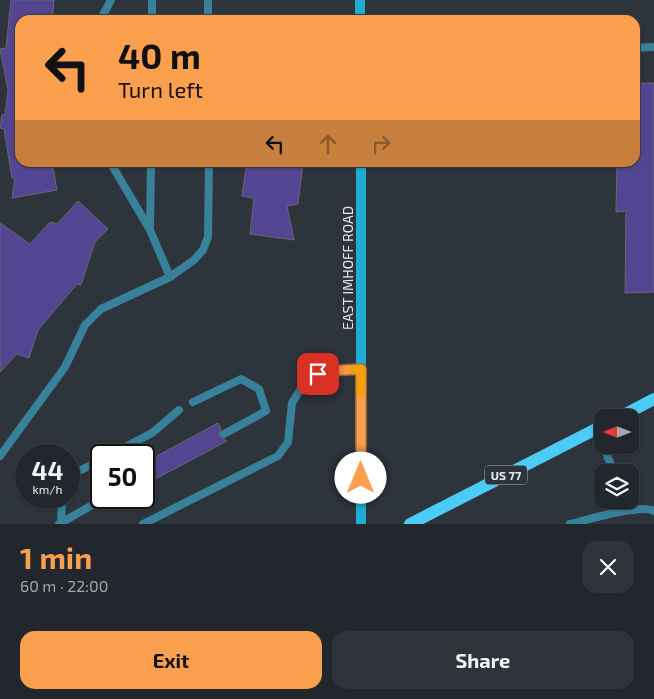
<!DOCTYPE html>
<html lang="en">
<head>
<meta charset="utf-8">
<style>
  :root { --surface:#22272d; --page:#2e3339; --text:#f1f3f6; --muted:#a2a5aa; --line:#3f4449; --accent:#fa9f4e }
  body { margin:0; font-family:"Exo 2",sans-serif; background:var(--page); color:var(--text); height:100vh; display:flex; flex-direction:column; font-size:19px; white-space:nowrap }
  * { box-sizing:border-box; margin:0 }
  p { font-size:16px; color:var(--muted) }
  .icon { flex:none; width:28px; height:28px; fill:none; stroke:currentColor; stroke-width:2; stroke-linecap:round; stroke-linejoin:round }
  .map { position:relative; height:524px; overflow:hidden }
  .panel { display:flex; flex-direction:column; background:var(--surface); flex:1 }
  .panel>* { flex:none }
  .top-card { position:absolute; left:15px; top:15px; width:625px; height:152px; border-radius:15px; box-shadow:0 1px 4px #0004,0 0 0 1px var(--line); background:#fa9f4e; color:#111; overflow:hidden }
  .needle { width:32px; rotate:270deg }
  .tools { position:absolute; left:594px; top:409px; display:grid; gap:10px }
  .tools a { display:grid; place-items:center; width:45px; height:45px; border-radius:10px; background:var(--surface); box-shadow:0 1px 4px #0004,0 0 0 1px var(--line); font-size:25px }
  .speed { position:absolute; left:15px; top:444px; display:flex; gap:10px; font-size:25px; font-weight:700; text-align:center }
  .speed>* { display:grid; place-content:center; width:65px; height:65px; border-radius:50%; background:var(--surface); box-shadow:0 1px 4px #0004,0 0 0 1px var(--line); line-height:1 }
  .speed small { font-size:12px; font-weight:400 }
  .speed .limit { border:2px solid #111; border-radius:8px; background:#fff; color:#111 }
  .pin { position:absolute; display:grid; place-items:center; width:42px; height:42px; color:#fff; margin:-21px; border-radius:10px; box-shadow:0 2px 8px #0006 }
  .me { position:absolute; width:55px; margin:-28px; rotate:0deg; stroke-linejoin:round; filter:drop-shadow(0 0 4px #0008) }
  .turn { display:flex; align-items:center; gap:18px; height:105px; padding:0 20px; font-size:22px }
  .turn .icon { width:65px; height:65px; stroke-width:2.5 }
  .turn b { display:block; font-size:35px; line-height:42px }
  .lanes { display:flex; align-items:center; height:48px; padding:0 20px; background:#0003; justify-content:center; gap:25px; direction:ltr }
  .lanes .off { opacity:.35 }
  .round { display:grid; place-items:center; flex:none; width:52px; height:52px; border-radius:15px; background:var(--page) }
  .head { display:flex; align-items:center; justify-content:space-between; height:85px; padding:0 20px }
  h1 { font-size:30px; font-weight:700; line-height:38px; color:var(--accent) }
  .button { display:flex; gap:10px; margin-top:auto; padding:10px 20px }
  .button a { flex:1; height:58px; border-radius:15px; background:var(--accent); color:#111; font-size:20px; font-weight:700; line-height:58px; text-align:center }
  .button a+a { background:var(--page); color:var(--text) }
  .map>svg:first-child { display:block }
  .building { fill:#534592; stroke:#686873 }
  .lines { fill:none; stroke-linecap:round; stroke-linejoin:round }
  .lane { stroke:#38819a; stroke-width:8 }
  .secondary { stroke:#20add5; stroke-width:10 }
  .primary { stroke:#4ccbf4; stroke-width:12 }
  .route-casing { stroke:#a26733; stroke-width:12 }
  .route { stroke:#fa9f4e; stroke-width:9 }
  .slow { stroke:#f59e0b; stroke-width:9 }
  .labels { text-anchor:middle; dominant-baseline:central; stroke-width:4; stroke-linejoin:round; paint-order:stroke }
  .shield { fill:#2e343c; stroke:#adb2b9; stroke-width:1 }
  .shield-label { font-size:12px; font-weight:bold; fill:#e4e8ee }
  .street-label { font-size:14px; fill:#e4e8ee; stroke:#2e343c }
</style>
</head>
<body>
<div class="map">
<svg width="654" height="524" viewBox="0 0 654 524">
  <rect width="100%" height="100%" fill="#2e343c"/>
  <g class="building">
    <path d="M11,0H54L52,20H20V162H52L57,190L12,198L15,178H12L4,129L0,128L2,115H5L8,90L0,49L6,48Z"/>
    <path d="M635,83H654V292L625,293L626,211L616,212L617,162H635Z"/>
    <path d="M247,162H303L298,204L287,206L294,240L250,234L254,198L242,196Z"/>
    <path d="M78,201L108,229L95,242L81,285L77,284L38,330L29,358L17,354L0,372V223L30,244L50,222L57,224Z"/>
    <path d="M218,423L221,429L219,436L227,441L144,485V463Z"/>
  </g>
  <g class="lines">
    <g class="lane">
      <path d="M208,0V20"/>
      <path d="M102,20L103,15L111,0"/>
      <path d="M152,20V0"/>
      <path d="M635,48L654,47"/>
      <path d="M110,162L150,230L170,277"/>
      <path d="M150,228L151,162"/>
      <path d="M193,402L241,379L259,389L266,411L224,434"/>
      <path d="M596,429L614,472"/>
      <path d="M110,455L152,433L179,410"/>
      <path d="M0,456L65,367L85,325L101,309L170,277L194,260L203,250L208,237L209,162"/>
      <path d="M69,485L77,472L101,460"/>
      <path d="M628,500L634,510"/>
      <path d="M59,524L101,500"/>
      <path d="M61,524L62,498"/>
      <path d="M143,524L278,456L288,442L292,403L308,377L328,371L361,369"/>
      <path d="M570,524C587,520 641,503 654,511"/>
    </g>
    <g class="secondary">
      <path d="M360,0V20"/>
      <path d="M361,162V524"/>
    </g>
    <g class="primary">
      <path d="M618,418L654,399"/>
      <path d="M410,524L602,426"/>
    </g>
  </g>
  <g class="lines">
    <g class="route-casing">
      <path id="route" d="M318,374L328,371L361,369V478"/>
    </g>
    <use href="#route" class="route"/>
    <path class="slow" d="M353,370L361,369V392"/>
  </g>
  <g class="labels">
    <rect class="shield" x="485" y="465.5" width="42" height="19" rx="4"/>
    <g class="shield-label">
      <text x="506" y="475">US 77</text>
    </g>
    <g class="street-label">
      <text transform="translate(347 268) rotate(-90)">EAST IMHOFF ROAD</text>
    </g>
  </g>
</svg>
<div class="tools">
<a><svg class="needle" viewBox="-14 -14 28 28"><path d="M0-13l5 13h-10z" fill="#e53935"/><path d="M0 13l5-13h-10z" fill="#a2a5aa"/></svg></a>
<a><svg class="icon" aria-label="layers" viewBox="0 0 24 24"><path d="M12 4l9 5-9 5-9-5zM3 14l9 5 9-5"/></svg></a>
</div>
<div class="speed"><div>44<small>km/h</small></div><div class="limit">50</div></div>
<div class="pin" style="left:318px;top:374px;background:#d93025"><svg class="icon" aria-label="arrive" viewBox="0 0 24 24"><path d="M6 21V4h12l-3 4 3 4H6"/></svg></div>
<svg class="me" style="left:361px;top:478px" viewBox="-20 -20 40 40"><circle r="19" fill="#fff"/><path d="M0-13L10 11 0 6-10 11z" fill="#fa9f4e"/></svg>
<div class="top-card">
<div class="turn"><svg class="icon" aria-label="left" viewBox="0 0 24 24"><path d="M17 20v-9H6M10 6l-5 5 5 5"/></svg><div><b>40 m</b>Turn left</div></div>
<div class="lanes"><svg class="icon" aria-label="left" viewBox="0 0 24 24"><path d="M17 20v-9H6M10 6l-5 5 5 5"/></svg><svg class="icon off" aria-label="ahead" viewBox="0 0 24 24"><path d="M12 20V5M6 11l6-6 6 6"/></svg><svg class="icon off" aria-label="right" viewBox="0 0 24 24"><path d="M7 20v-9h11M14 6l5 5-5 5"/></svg></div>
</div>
</div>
<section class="panel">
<div class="head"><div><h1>1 min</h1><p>60 m · 22:00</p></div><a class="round"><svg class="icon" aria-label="close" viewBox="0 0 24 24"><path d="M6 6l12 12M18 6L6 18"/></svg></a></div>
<div class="button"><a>Exit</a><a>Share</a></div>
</section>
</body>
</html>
